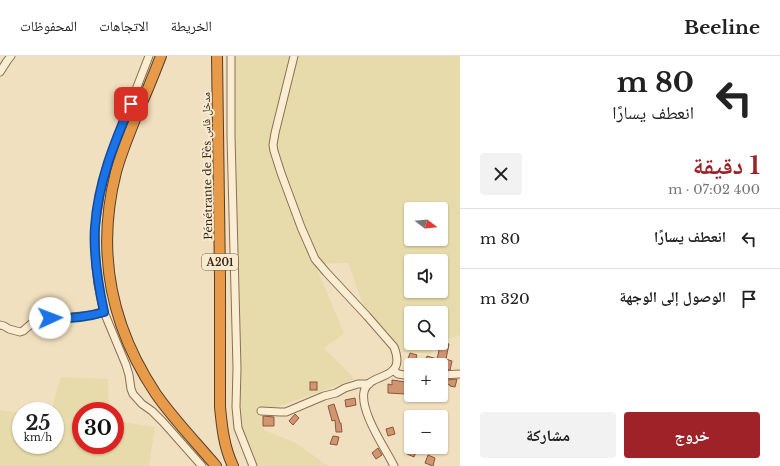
<!DOCTYPE html>
<html lang="ar">
<head>
<meta charset="utf-8">
<style>
  :root { --surface:#fff; --page:#f2f2f2; --text:#222; --muted:#767676; --line:#e0e0e0; --accent:#9e2228 }
  body { margin:0; font-family:"Libre Baskerville","Noto Naskh Arabic",serif; background:var(--page); color:var(--text); direction:rtl; height:100vh; display:flex; flex-direction:column; font-size:15px; white-space:nowrap }
  * { box-sizing:border-box; margin:0 }
  p { font-size:13px; color:var(--muted) }
  .icon { flex:none; width:22px; height:22px; fill:none; stroke:currentColor; stroke-width:2; stroke-linecap:round; stroke-linejoin:round }
  .map { position:relative; flex:1; overflow:hidden; direction:ltr }
  .drawer { display:flex; flex-direction:column; background:var(--surface); width:320px }
  .drawer>* { flex:none }
  .banner { background:#fff; color:var(--text); overflow:hidden }
  .needle { width:26px; rotate:106deg }
  .controls { position:absolute; left:404px; top:146px; display:grid; gap:8px }
  .controls a { display:grid; place-items:center; width:44px; height:44px; border-radius:4px; background:var(--surface); box-shadow:0 1px 3px #0004; font-size:20px }
  .speed { position:absolute; left:12px; top:346px; display:flex; gap:8px; font-size:20px; font-weight:700; text-align:center }
  .speed>* { display:grid; place-content:center; width:52px; height:52px; border-radius:50%; background:var(--surface); box-shadow:0 1px 3px #0004; line-height:1 }
  .speed small { font-size:10px; font-weight:400 }
  .speed .limit { border:6px solid #d22; background:#fff; color:#111 }
  .pin { position:absolute; display:grid; place-items:center; width:34px; height:34px; color:#fff; margin:-17px; border-radius:8px; box-shadow:0 2px 6px #0006 }
  .me { position:absolute; width:44px; margin:-22px; rotate:88deg; stroke-linejoin:round; filter:drop-shadow(0 0 3px #0008) }
  .turn { display:flex; align-items:center; gap:14px; height:84px; padding:0 20px; font-size:18px }
  .turn .icon { width:52px; height:52px; stroke-width:2.5 }
  .turn b { display:block; font-size:28px; line-height:34px }
  .round { display:grid; place-items:center; flex:none; width:42px; height:42px; border-radius:4px; background:var(--page) }
  .headline { display:flex; align-items:center; justify-content:space-between; height:68px; padding:0 20px }
  h1 { font-size:24px; font-weight:700; line-height:30px; color:var(--accent) }
  .action { display:flex; gap:8px; margin-top:auto; padding:8px 20px }
  .action a { flex:1; height:46px; border-radius:4px; background:var(--accent); color:#fff; font-size:16px; font-weight:700; line-height:46px; text-align:center }
  .action a+a { background:var(--page); color:var(--text) }
  ul { padding:0; list-style:none }
  li { display:flex; align-items:center; gap:12px; height:60px; padding:0 20px; border-top:1px solid var(--line) }
  li div { flex:1 }
  li b { display:block; font-size:15px }
  li em { font-style:normal }
  header { display:flex; align-items:center; gap:24px; box-sizing:border-box; height:56px; padding:0 20px; background:var(--surface); border-bottom:1px solid var(--line) }
  header strong { font-size:19px }
  nav { display:flex; gap:22px; margin-inline-start:auto; font-size:14px }
  main { display:flex; flex:1; min-height:0 }
  .map>svg:first-child { display:block }
  .farmland { fill:#e7dbab; fill-rule:evenodd }
  .building { fill:#d29572; stroke:#8b563a }
  .lines { fill:none; stroke-linecap:round; stroke-linejoin:round }
  .minor-casing { stroke:#8b6f56; stroke-width:9 }
  .highway-casing { stroke:#583e2b; stroke-width:12 }
  .minor { stroke:#fbedd2; stroke-width:7 }
  .highway { stroke:#e79a48; stroke-width:10 }
  .route-casing { stroke:#114b97; stroke-width:10 }
  .route { stroke:#1a73e8; stroke-width:7 }
  .labels { text-anchor:middle; dominant-baseline:central; stroke-width:4; stroke-linejoin:round; paint-order:stroke }
  .shield { fill:#f8eacf; stroke:#726251; stroke-width:1 }
  .shield-label { font-size:10px; font-weight:bold; fill:#39281b }
  .street-label { font-size:11px; fill:#39281b; stroke:#f8eacf }
</style>
</head>
<body>
<header>
<strong>Beeline</strong>
<nav><a>الخريطة</a><a>الاتجاهات</a><a>المحفوظات</a></nav>
</header>
<main>
<section class="drawer">
<div class="banner">
<div class="turn"><svg class="icon" aria-label="left" viewBox="0 0 24 24"><path d="M17 20v-9H6M10 6l-5 5 5 5"/></svg><div><b>80 m</b>انعطف يسارًا</div></div>
</div>
<div class="headline"><div><h1>1 دقيقة</h1><p>400 m · 07:02</p></div><a class="round"><svg class="icon" aria-label="close" viewBox="0 0 24 24"><path d="M6 6l12 12M18 6L6 18"/></svg></a></div>
<ul>
<li><svg class="icon" aria-label="left" viewBox="0 0 24 24"><path d="M17 20v-9H6M10 6l-5 5 5 5"/></svg><div><b>انعطف يسارًا</b></div><em>80 m</em></li>
<li><svg class="icon" aria-label="arrive" viewBox="0 0 24 24"><path d="M6 21V4h12l-3 4 3 4H6"/></svg><div><b>الوصول إلى الوجهة</b></div><em>320 m</em></li>
</ul>
<div class="action"><a>خروج</a><a>مشاركة</a></div>
</section>
<div class="map">
<svg width="460" height="410" viewBox="0 0 460 410">
  <rect width="100%" height="100%" fill="#f1e0bf"/>
  <g class="farmland">
    <path d="M232,0H460V279L441,284V257H411V287H437L431,298L403,296L364,252L348,207L315,208L344,277L324,292L355,323L261,357L264,374L296,387L328,410H248L234,352ZM411,153H441V183H411ZM411,205H441V235H411Z"/>
    <path d="M61,321L108,323L109,355H81V389H115V365L155,371L149,410H0V354L21,357V389H55V355H51Z"/>
  </g>
  <g class="building">
    <path d="M441,286L449,288L446,303L452,305L450,314L441,312V309L425,308L427,300L437,303Z"/>
    <path d="M410,297L417,299L414,309H411V310L406,308Z"/>
    <path d="M457,323L455,331L450,330V329L446,328L447,324Z"/>
    <path d="M392,324L406,326L405,338L388,337V328L392,329Z"/>
    <rect x="310" y="326" width="7" height="8"/>
    <path d="M355,342L356,349L346,351L345,344Z"/>
    <path d="M334,348L340,367H341L342,376H336L335,364L332,365L328,350Z"/>
    <path d="M295,358L299,362L293,369L289,365Z"/>
    <path d="M263,360L274,361V370H263Z"/>
    <path d="M393,371L395,378L388,380L386,373Z"/>
    <path d="M333,380L339,381L337,389L330,388Z"/>
    <path d="M410,391L417,394L414,401L407,398Z"/>
    <path d="M378,392L382,399L376,403L372,397Z"/>
    <path d="M428,399L435,402L433,410L425,407Z"/>
  </g>
  <g class="lines">
    <g class="minor-casing">
      <g id="minor">
        <path d="M149,0L116,85L106,113L100,139L95,171L96,211L98,228L104,256L126,309L129,319L131,333L133,338L142,348L152,355L163,366L202,410"/>
        <path d="M231,0V80L237,312L236,351L238,372L253,410"/>
        <path d="M294,0L275,77L273,89L274,95L281,117L301,171L315,203L326,216L367,260L394,291C408,327 368,315 364,336C360,356 385,392 394,410"/>
        <path d="M0,16L7,5L11,0"/>
        <path d="M0,269L4,270L9,273L20,276L23,275L31,268L41,263L71,261L93,259L104,256"/>
        <path d="M393,314L398,318L411,320"/>
        <path d="M441,319L460,318"/>
        <path d="M261,355L280,356H286L324,340L336,337L345,332L358,328H369"/>
      </g>
    </g>
    <g class="highway-casing">
      <g id="highway">
        <path d="M161,0C154,18 147,36 139,53C131,74 122,94 116,116C96,195 110,269 156,338C174,364 196,386 216,410"/>
        <path d="M217,0L220,222V351C222,372 224,391 233,410"/>
      </g>
    </g>
    <use href="#minor" class="minor"/>
    <use href="#highway" class="highway"/>
  </g>
  <g class="lines">
    <g class="route-casing">
      <path id="route" d="M50,262C68,263 87,261 104,256C98,228 93,199 95,171C98,127 114,87 131,48"/>
    </g>
    <use href="#route" class="route"/>
  </g>
  <g class="labels">
    <rect class="shield" x="202" y="198" width="36" height="16" rx="3"/>
    <g class="shield-label">
      <text x="220" y="206">A201</text>
    </g>
    <g class="street-label">
      <text transform="translate(207 110) rotate(-91)">Pénétrante de Fès مدخل فاس</text>
    </g>
  </g>
</svg>
<div class="controls">
<a><svg class="needle" viewBox="-14 -14 28 28"><path d="M0-13l5 13h-10z" fill="#e53935"/><path d="M0 13l5-13h-10z" fill="#767676"/></svg></a>
<a><svg class="icon" aria-label="sound" viewBox="0 0 24 24"><path d="M4 9h4l5-4v14l-5-4H4zM17 9q2 3 0 6"/></svg></a>
<a><svg class="icon" aria-label="search" viewBox="0 0 24 24"><circle cx="10" cy="10" r="6"/><path d="M15 15l6 6"/></svg></a>
<a>+</a>
<a>−</a>
</div>
<div class="speed"><div>25<small>km/h</small></div><div class="limit">30</div></div>
<div class="pin" style="left:131px;top:48px;background:#d93025"><svg class="icon" aria-label="arrive" viewBox="0 0 24 24"><path d="M6 21V4h12l-3 4 3 4H6"/></svg></div>
<svg class="me" style="left:50px;top:262px" viewBox="-20 -20 40 40"><circle r="19" fill="#fff"/><path d="M0-13L10 11 0 6-10 11z" fill="#1a73e8"/></svg>
</div>
</main>
</body>
</html>
